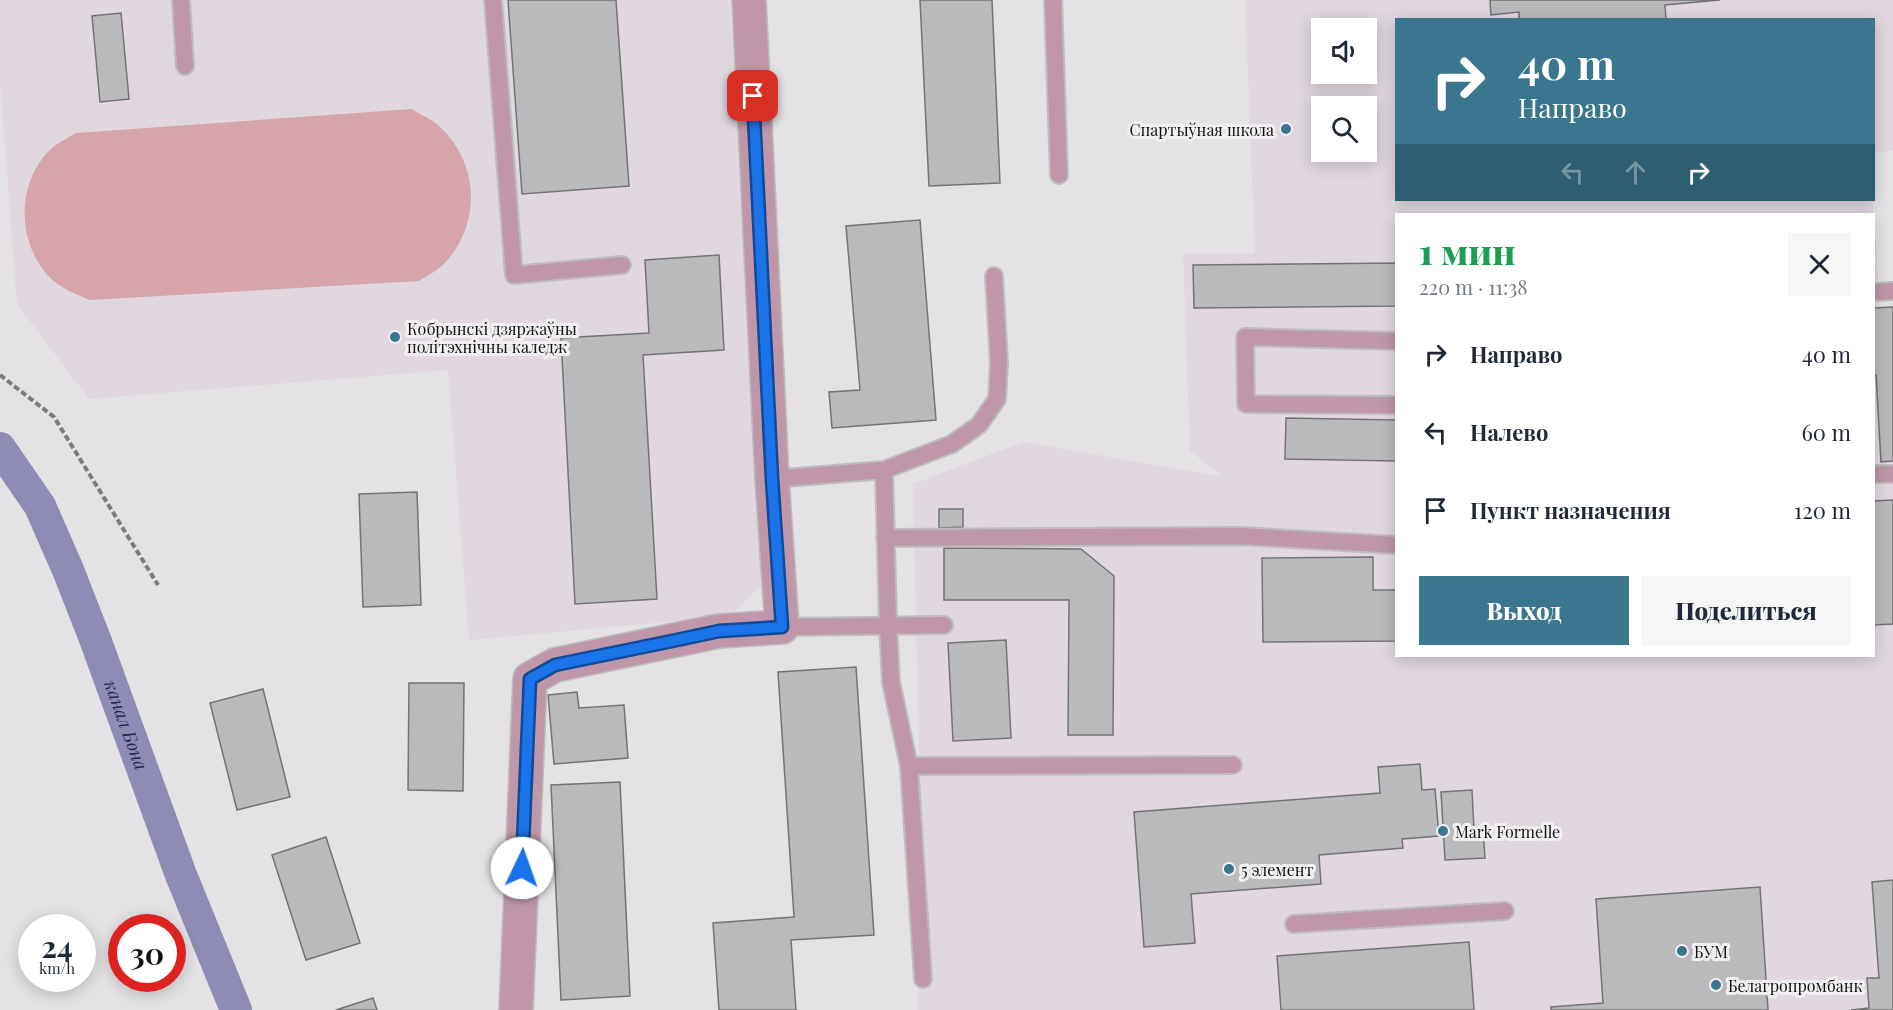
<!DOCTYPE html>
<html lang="ru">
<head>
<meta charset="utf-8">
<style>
  :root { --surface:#fff; --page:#f6f6f7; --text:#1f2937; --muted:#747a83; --accent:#3a768e }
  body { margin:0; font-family:"Playfair Display",serif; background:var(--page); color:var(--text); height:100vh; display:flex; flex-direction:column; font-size:22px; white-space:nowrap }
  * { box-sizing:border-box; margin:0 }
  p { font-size:20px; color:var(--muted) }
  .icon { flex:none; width:33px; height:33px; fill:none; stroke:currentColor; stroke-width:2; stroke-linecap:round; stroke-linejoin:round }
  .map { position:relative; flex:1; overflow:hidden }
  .panel { position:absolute; left:1395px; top:213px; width:480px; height:444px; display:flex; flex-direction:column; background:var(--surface); border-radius:0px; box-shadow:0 3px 15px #0003 }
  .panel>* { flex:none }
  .hud { position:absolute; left:1395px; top:18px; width:480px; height:183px; border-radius:0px; box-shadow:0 3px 15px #0003; background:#3a768e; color:#fff; overflow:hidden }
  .controls { position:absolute; left:1311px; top:18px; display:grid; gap:12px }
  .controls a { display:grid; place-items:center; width:66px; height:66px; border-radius:0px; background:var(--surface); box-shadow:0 3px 15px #0003; font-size:30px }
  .speed { position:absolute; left:18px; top:914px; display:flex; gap:12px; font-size:30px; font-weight:700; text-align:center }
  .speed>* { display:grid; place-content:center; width:78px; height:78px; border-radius:50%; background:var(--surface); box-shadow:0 3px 15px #0003; line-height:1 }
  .speed small { font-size:15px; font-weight:400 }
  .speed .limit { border:9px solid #d22; background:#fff; color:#111 }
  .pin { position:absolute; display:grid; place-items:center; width:51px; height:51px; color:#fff; margin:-26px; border-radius:12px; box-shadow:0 3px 9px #0006 }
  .me { position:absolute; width:66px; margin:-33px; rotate:3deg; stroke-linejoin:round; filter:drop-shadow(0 0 4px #0008) }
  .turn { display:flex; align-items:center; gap:21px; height:126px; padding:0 24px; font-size:27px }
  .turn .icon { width:78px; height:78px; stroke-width:2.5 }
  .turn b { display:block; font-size:42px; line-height:51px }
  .lanes { display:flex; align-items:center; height:57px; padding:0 24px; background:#0003; justify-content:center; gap:30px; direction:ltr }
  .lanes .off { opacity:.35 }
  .round { display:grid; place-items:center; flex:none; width:63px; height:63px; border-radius:0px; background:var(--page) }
  .head { display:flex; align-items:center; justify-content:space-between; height:102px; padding:0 24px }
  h1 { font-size:36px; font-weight:800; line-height:45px; color:#1e9e55 }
  .primary-button { display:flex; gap:12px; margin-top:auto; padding:12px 24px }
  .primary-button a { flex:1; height:69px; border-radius:0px; background:var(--accent); color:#fff; font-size:24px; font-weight:800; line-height:69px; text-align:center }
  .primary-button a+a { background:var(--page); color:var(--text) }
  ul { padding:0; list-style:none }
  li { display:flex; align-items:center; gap:18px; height:78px; padding:0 24px }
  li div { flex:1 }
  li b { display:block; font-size:22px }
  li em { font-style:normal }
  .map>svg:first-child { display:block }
  .built { fill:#e0d7df; fill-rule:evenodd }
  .green { fill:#d6a4aa }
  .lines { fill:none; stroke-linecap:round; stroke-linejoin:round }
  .canal { stroke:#8e8bb4; stroke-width:32 }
  .building { fill:#bab9bc; stroke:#757376; stroke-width:1.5 }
  .service-casing { stroke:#bebdbe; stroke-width:20 }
  .minor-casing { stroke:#bebdbe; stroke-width:36 }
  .path { stroke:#7d7c7d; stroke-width:4; stroke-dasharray:6 3; stroke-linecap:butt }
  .service { stroke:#bf97a9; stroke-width:16 }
  .minor { stroke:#bf97a9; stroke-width:33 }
  .route-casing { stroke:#114b97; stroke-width:15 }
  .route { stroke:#1a73e8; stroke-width:10 }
  .poi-dot { fill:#3a768e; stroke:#f1eff1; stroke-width:2 }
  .labels { text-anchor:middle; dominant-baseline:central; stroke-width:6; stroke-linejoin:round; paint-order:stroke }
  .poi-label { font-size:16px; fill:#131213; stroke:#f1eff1; text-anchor:start }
  .water-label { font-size:18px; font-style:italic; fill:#2a2054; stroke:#f1eff1 }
</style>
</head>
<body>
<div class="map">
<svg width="1893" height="1010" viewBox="0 0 1893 1010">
  <rect width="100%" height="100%" fill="#e4e2e4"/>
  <g class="built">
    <path d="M0,0H730L762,585L730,616L469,640L448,370L89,399L17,304L0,82Z"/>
    <path d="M1245,0H1893V151L1874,152V20H1396V200H1873L1880,307H1893V1010H918L919,751L913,484L1023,442L1224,477L1190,451L1183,253H1255ZM1322,28H1366V74H1322ZM1322,106H1366V152H1322ZM1396,214H1874V656H1396Z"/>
  </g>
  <path class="green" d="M412,109C421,115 432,119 439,126C479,163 482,222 445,263C438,270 427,276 419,281L90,300C73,293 55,286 44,271C16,234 18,180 52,148C59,142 68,138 76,133Z"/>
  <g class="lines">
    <path class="canal" id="s1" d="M0,448L40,506L68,570L95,639L181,875L236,1010"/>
  </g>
  <g class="building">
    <path d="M508,0H616L629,186L522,194Z"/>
    <path d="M920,0H992L1000,183L929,186Z"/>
    <path d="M1490,0H1720L1665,5L1666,20H1519V12L1491,15Z"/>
    <path d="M121,13L129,99L100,102L92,16Z"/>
    <path d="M920,220L936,420L832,428L829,392L860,390L846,226Z"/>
    <path d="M719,255L724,350L643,355L657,599L575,604L561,338L649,333L645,260Z"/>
    <path d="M1396,263V306L1194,308L1193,265Z"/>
    <path d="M1893,307V461L1881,462L1876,375H1874V308Z"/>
    <path d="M1286,418L1396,420V461L1285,459Z"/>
    <path d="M417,492L421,605L363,607L359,494Z"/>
    <path d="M1893,500V624L1874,625V501Z"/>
    <path d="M939,509H963V527L939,528Z"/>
    <path d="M944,548L1081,549L1114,576L1113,735H1068L1069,600H944Z"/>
    <path d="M1373,557V590H1396V641L1263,642L1262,558Z"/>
    <path d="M1006,640L1011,738L953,741L948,643Z"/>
    <path d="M856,667L874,935L791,940L796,1010H719L713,923L794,917L778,672Z"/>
    <path d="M409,683H464L463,791L408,790Z"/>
    <path d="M263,689L290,797L237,810L210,703Z"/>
    <path d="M577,692L579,708L624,705L628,758L554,764L548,695Z"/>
    <path d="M1420,764L1422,790L1435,789L1439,836L1402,839L1403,848L1319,855L1321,884L1191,894L1195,943L1144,947L1134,812L1380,793L1378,767Z"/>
    <path d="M620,782L630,996L561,1000L551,785Z"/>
    <path d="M1472,790L1474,830L1483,829L1485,858L1445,860L1441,792Z"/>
    <path d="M326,837L360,943L306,960L272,855Z"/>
    <path d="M1893,880V1010H1851L1869,1008L1867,978H1879L1872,882Z"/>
    <path d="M1760,887L1768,1010H1551V1007L1603,1003L1596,899Z"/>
    <path d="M1469,942L1474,1010H1281L1277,956Z"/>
    <path d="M373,998L377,1010H336Z"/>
  </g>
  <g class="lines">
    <g class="service-casing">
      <g id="service">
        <path d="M181,0L185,66"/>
        <path d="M493,0L514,275L622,265"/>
        <path d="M1053,0L1059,175"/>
        <path d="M1874,292L1893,291"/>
        <path d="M1396,341L1245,337L1246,404L1396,405"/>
        <path d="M884,470L888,625L891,682L909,766L923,979"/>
        <path d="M1874,474H1893"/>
        <path d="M772,479L884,470L952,444L979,425L997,399L999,363L994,276"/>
        <path d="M885,538L1240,536L1396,545"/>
        <path d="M782,627L944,625"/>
        <path d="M909,766L1233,765"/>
        <path d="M1294,924L1505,911"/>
      </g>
    </g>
    <g class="minor-casing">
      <path id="minor" d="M516,1010L530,679L555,665L719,631L782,627L772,479L749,0"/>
    </g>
    <path class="path" d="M0,375L54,417L158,585"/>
    <use href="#service" class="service"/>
    <use href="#minor" class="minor"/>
  </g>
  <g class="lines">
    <g class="route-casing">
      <path id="route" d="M522,868L530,679L555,665L672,641L719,631L782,627L772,479L753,96"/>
    </g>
    <use href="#route" class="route"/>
  </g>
  <g class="poi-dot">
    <circle cx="1286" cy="129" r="6"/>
    <circle cx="395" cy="337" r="6"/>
    <circle cx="1443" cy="831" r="6"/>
    <circle cx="1229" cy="869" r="6"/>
    <circle cx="1682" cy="951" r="6"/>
    <circle cx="1716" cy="985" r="6"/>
  </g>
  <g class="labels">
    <g class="poi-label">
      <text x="1274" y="129" text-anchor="end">Спартыўная школа</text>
      <text x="407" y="328">Кобрынскі дзяржаўны<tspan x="407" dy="18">політэхнічны каледж</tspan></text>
      <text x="1455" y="831">Mark Formelle</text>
      <text x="1241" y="869">5 элемент</text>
      <text x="1694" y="951">БУМ</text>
      <text x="1728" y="985">Белагропромбанк</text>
    </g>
    <g class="water-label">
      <text stroke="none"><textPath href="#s1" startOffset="306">канал Бона</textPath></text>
    </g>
  </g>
</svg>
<div class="controls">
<a><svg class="icon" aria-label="sound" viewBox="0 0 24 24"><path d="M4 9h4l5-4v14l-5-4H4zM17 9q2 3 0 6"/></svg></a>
<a><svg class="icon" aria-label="search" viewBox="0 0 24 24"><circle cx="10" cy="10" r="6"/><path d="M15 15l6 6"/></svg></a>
</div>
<div class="speed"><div>24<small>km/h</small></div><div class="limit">30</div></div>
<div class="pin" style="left:753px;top:96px;background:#d93025"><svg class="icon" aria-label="arrive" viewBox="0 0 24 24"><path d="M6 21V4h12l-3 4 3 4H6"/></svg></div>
<svg class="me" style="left:522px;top:868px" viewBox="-20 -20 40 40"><circle r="19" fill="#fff"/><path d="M0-13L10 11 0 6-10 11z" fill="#1a73e8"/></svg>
<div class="hud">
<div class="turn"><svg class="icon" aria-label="right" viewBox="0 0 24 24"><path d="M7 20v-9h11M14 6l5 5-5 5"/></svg><div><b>40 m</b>Направо</div></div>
<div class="lanes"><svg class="icon off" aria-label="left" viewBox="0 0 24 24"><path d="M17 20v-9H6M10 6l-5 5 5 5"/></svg><svg class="icon off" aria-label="ahead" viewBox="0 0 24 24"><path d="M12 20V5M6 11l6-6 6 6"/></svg><svg class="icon" aria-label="right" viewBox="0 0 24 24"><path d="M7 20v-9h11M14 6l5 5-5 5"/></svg></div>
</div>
<section class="panel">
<div class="head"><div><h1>1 мин</h1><p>220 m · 11:38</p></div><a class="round"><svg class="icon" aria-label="close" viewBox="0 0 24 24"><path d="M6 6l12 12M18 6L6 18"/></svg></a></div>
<ul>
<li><svg class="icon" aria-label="right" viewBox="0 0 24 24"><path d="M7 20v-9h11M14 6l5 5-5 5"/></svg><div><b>Направо</b></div><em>40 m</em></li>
<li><svg class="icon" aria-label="left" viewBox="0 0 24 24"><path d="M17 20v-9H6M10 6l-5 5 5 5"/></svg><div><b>Налево</b></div><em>60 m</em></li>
<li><svg class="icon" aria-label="arrive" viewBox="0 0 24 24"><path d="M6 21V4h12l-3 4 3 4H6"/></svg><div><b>Пункт назначения</b></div><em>120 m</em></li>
</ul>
<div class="primary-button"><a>Выход</a><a>Поделиться</a></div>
</section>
</div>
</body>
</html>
